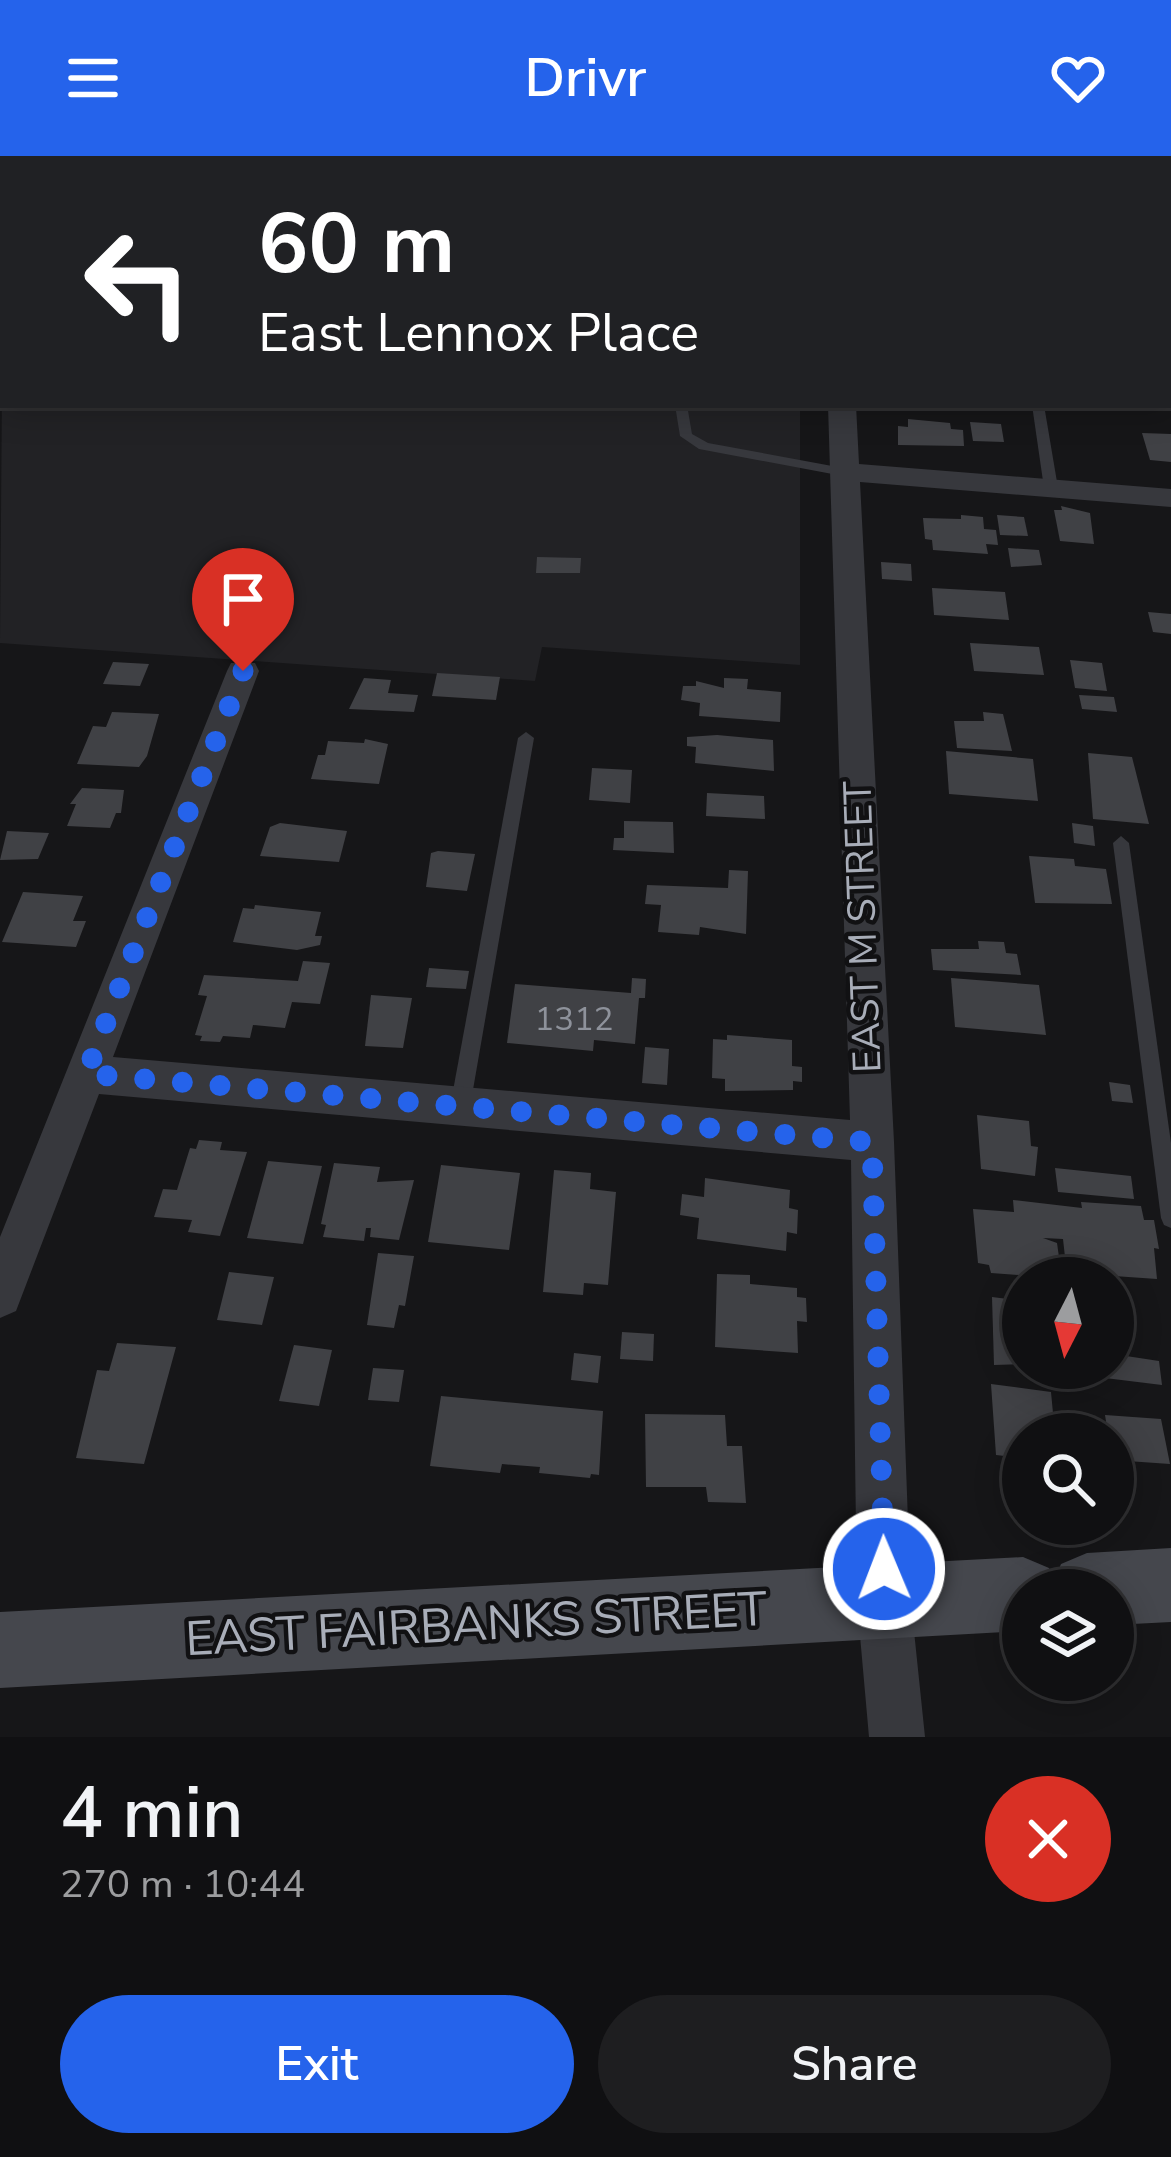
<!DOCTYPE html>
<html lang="en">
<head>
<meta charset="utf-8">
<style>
  :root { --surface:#101012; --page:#1e1e20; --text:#f1f3f6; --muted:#9c9d9f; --line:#303032; --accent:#2563eb }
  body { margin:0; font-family:"Nunito Sans",sans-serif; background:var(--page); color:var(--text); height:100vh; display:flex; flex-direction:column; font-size:45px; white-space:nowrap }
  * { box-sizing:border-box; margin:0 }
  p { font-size:39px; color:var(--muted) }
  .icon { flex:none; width:66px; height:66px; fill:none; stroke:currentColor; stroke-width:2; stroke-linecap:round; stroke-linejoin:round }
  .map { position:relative; height:1581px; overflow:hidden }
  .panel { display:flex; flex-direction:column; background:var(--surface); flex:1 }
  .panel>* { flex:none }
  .top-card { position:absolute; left:0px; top:0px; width:1173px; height:252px; box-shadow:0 6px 30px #0003,0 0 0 3px var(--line); background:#202124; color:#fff; overflow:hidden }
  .needle { width:78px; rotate:186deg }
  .tools { position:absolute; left:1002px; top:1101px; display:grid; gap:24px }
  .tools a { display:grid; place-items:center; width:132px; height:132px; border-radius:50%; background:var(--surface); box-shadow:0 6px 30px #0003,0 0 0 3px var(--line); font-size:60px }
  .pin { position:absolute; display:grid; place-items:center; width:102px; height:102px; color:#fff; margin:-123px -51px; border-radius:50% 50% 50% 0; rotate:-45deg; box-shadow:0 0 12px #0007 }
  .pin .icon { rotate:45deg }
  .me { position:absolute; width:132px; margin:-66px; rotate:359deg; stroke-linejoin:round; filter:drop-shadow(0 0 9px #0008) }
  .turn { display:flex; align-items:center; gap:42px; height:252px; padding:0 60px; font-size:54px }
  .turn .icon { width:156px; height:156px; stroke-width:2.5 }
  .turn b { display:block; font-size:84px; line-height:102px }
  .round { display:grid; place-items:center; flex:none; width:126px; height:126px; border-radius:63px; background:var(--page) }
  .headline { display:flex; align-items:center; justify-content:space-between; height:204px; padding:0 60px }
  h1 { font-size:72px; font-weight:600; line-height:90px }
  .action { display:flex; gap:24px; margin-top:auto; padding:24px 60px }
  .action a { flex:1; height:138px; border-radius:72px; background:var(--accent); color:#fff; font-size:48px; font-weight:600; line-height:138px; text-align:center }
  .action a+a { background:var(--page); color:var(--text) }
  header { display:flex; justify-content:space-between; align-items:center; height:156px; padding:0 60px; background:var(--accent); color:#fff; font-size:54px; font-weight:600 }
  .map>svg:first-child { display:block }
  .built { fill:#222225 }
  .building { fill:#404145 }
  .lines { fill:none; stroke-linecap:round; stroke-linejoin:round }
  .lane { fill:#37383d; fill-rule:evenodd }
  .street { fill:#37383d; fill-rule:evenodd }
  .secondary { fill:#45474d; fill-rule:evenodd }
  .route { stroke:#2563eb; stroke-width:21; stroke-dasharray:0 37.8 }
  .labels { text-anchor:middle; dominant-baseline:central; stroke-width:9; stroke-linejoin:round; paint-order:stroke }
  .number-label { font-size:33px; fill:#8e929b }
  .street-label { font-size:39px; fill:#a8adb8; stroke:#111113 }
  .near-street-label { font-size:48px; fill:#a8adb8; stroke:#111113 }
</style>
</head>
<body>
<header><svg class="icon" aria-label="menu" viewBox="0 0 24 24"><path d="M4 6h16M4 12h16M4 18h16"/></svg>Drivr<svg class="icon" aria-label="heart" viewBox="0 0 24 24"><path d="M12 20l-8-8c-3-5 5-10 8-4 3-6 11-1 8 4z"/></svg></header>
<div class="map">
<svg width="1171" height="1581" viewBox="0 0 1171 1581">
  <rect width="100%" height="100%" fill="#161618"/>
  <g class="built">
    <path d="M45,0H799V3H43Z"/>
    <path d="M3,102V249H800V509L542,491L535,525L0,487Z"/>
  </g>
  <g class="building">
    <path d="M908,263L950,267L951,273L963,274L964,290L898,289V270L908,271Z"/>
    <path d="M970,266L1001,268L1004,286L973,285Z"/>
    <path d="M1142,277L1171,278V306L1150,304Z"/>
    <path d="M1061,350L1090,357L1094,388L1060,385L1054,354H1062Z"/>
    <path d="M961,359L983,361L984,373L996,374L998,389L986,388L988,398L933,394L932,384L925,383L923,362L961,363Z"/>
    <path d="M997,359L1024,361L1028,380L1000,379Z"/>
    <path d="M1008,392L1039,394L1042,409L1011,411Z"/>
    <path d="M537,401L581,402L580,417H536Z"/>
    <path d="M881,406L911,408L912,425L882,423Z"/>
    <path d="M932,432L1005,436L1009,464L934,459Z"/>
    <path d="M1148,456L1171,458V478L1153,476Z"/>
    <path d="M970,487L1039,491L1044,519L974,515Z"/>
    <path d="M1070,504L1102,507L1107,535L1075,532Z"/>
    <path d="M113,506L149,508L140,530L103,528Z"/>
    <path d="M437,517L500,521L496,544L432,540Z"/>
    <path d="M364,522L391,524L388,537L418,539L414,556L349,553Z"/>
    <path d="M724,522L748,523L747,533L781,536L780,566L699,560L700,547L681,544L683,530H696V525L724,532Z"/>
    <path d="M1079,539L1114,541L1117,556L1082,553Z"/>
    <path d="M112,556L159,558L147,600L139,611L77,608L93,570L106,571Z"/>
    <path d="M983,556L1003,558L1012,595L957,592L954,565H984Z"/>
    <path d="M717,579L773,584L774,615L695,607L696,591L687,590V581Z"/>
    <path d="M365,583L388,588L379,628L311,623L318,599H325L328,585L364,587Z"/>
    <path d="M946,595L1033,603L1038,645L949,638Z"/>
    <path d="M1088,597L1132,601L1149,668L1093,663Z"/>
    <path d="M592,612L632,614L630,647L589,644Z"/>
    <path d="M82,632L124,634L121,657H116L110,672L67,670L76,648H70Z"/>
    <path d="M707,637L764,640L765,663L706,660Z"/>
    <path d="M624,665L673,666L674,697L613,694L614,682H624Z"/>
    <path d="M280,667L347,675L339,706L260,700L270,671Z"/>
    <path d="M1072,667L1093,670L1095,690L1074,687Z"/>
    <path d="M7,675L49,677L38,703L0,704Z"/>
    <path d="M438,695L475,698L467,735L426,731L431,697Z"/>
    <path d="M1029,700L1074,703L1075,710L1106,713L1112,748L1035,747Z"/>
    <path d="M729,714L748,715L746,778L700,771L699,779L658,776L661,749L645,748L647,729L728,732Z"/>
    <path d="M23,736L83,740L73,765H86L76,791L2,786Z"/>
    <path d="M255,749L321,756L315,780H322L320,789L297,794L233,786L243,752L254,753Z"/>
    <path d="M978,785L1004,786L1006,797L1017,798L1021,819L933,814L931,793H979Z"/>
    <path d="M303,805L330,807L320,848L292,846L285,872L253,869L250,882L223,880L220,886L200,885L202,880L195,879L207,840L198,839L204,819L298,825Z"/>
    <path d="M429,812L469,815L466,833L426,831Z"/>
    <path d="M632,822L646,823L645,842H639L635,888L594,884L593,895L507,887L515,828L631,837Z"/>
    <path d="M951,822L1039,829L1046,879L955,871Z"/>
    <path d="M371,839L412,842L403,892L365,890Z"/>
    <path d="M727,879L792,884V910L802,911V926L793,925V934L725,935V923L712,922L713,883L727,884Z"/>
    <path d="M645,891L669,893L667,929L642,927Z"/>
    <path d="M1109,926L1130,929L1133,947L1112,945Z"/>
    <path d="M977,959L1029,965L1031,990L1038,991L1035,1020L981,1013Z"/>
    <path d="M199,984L222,986L220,994L247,996L220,1080L188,1076L192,1064L154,1061L163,1033L177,1034L190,992L196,993Z"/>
    <path d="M268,1005L322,1010L303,1088L247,1082Z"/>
    <path d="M334,1007L380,1011L377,1026L414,1024L399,1084L370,1081L371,1072H366L364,1085L323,1081L326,1069L321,1068Z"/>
    <path d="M441,1009L520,1017L509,1094L428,1086Z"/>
    <path d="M1055,1012L1131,1020L1134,1043L1058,1036Z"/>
    <path d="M554,1014L591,1017L590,1033L616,1036L608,1129L584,1127L583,1139L543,1136Z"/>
    <path d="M705,1022L790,1034L789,1052L798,1054L797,1078L787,1076L786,1095L697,1083L699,1062L680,1059L682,1038L704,1041Z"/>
    <path d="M1013,1044L1082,1052L1081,1046L1141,1050L1144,1064H1154L1159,1093L1154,1092L1157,1123L1085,1118L1083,1103L1065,1101L1063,1083L1043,1082L1057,1087L1062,1122L991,1117L989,1109L978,1107L973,1053L1014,1056Z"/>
    <path d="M378,1097L414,1100L405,1150L399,1149L394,1172L367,1169Z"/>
    <path d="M229,1116L274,1121L262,1169L217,1164Z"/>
    <path d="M717,1118L750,1119V1128L797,1132V1141L806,1142L807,1166L797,1165L798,1197L715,1191Z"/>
    <path d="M992,1141L1023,1145V1208L994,1209Z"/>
    <path d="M622,1176L654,1178L653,1205L620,1203Z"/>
    <path d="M117,1187L176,1191L144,1308L76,1302L97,1214L109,1215Z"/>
    <path d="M294,1189L332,1194L319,1250L279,1245Z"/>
    <path d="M574,1197L601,1200L598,1227L571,1224Z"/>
    <path d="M1113,1198L1159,1205L1162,1229L1105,1222L1104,1212H1113Z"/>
    <path d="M373,1212L404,1214L399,1246L368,1244Z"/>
    <path d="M991,1228L1051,1236L1055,1278H1023V1302L996,1299Z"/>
    <path d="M441,1240L603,1255L599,1319L591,1318L590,1322L539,1317L540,1311L502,1308L500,1317L430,1310Z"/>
    <path d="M645,1258L725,1259L727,1290H742L746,1347L708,1346L706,1331H646Z"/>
    <path d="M1105,1259L1161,1263L1170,1308L1113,1304V1278H1108Z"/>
  </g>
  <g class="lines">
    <g class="lane">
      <path d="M996,0H1006L1007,3H997Z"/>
      <path d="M675,249H687L692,278L708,287L843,312L850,316L843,320L699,293L680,280Z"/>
      <path d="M1032,249H1044L1058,332L1051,336L1044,332Z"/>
      <path d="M526,576L534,582L470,951L467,957L460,960L453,957L450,951L518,582Z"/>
      <path d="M1121,680L1129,687L1171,987V1072L1164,1069L1161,1062L1113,687Z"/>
    </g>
    <g class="street">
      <rect x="825" y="0" width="22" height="3"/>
      <path d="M1139,0H1161L1162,3H1140Z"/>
      <rect x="1170" y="55" width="1" height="17"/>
      <path d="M828,249H856L859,308L1171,333V351L860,326L894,986L911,1446L925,1581H869L857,1446L851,1004L99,938L16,1155L0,1162V1081L227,515L231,507H255L259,515L113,901L850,964Z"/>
    </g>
    <path class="secondary" d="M1171,1392V1466L1113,1469V1434H1023V1475L0,1532V1456L1023,1401L1049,1412L1054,1425L1061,1408L1087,1397Z"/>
  </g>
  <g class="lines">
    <path class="route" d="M243,515L86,918L872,986L884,1413"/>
  </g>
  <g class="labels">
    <g class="number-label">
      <text x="574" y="863">1312</text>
    </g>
    <g class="street-label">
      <text transform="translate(863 771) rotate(-92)">EAST M STREET</text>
    </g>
    <g class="near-street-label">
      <text transform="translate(476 1468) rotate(-3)">EAST FAIRBANKS STREET</text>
    </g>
  </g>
</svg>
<div class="tools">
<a><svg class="needle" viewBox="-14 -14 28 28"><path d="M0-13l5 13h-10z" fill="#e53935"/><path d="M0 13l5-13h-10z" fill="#9c9d9f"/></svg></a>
<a><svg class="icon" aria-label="search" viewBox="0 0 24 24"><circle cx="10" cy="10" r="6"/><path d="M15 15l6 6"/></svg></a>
<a><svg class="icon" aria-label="layers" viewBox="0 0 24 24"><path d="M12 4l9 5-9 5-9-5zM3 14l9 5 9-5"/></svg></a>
</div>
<div class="pin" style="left:243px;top:515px;background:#d93025"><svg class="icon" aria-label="arrive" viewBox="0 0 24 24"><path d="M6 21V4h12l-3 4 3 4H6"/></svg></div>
<svg class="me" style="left:884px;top:1413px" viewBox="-20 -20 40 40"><circle r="17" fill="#2563eb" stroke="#fff" stroke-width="3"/><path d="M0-11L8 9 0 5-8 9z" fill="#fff"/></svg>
<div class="top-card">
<div class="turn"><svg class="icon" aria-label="left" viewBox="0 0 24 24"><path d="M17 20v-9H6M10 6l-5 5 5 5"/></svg><div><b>60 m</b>East Lennox Place</div></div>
</div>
</div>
<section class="panel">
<div class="headline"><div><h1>4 min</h1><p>270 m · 10:44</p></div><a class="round" style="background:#d93025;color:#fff"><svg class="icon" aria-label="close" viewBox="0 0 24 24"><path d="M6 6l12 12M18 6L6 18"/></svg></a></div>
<div class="action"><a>Exit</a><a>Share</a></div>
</section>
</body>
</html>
